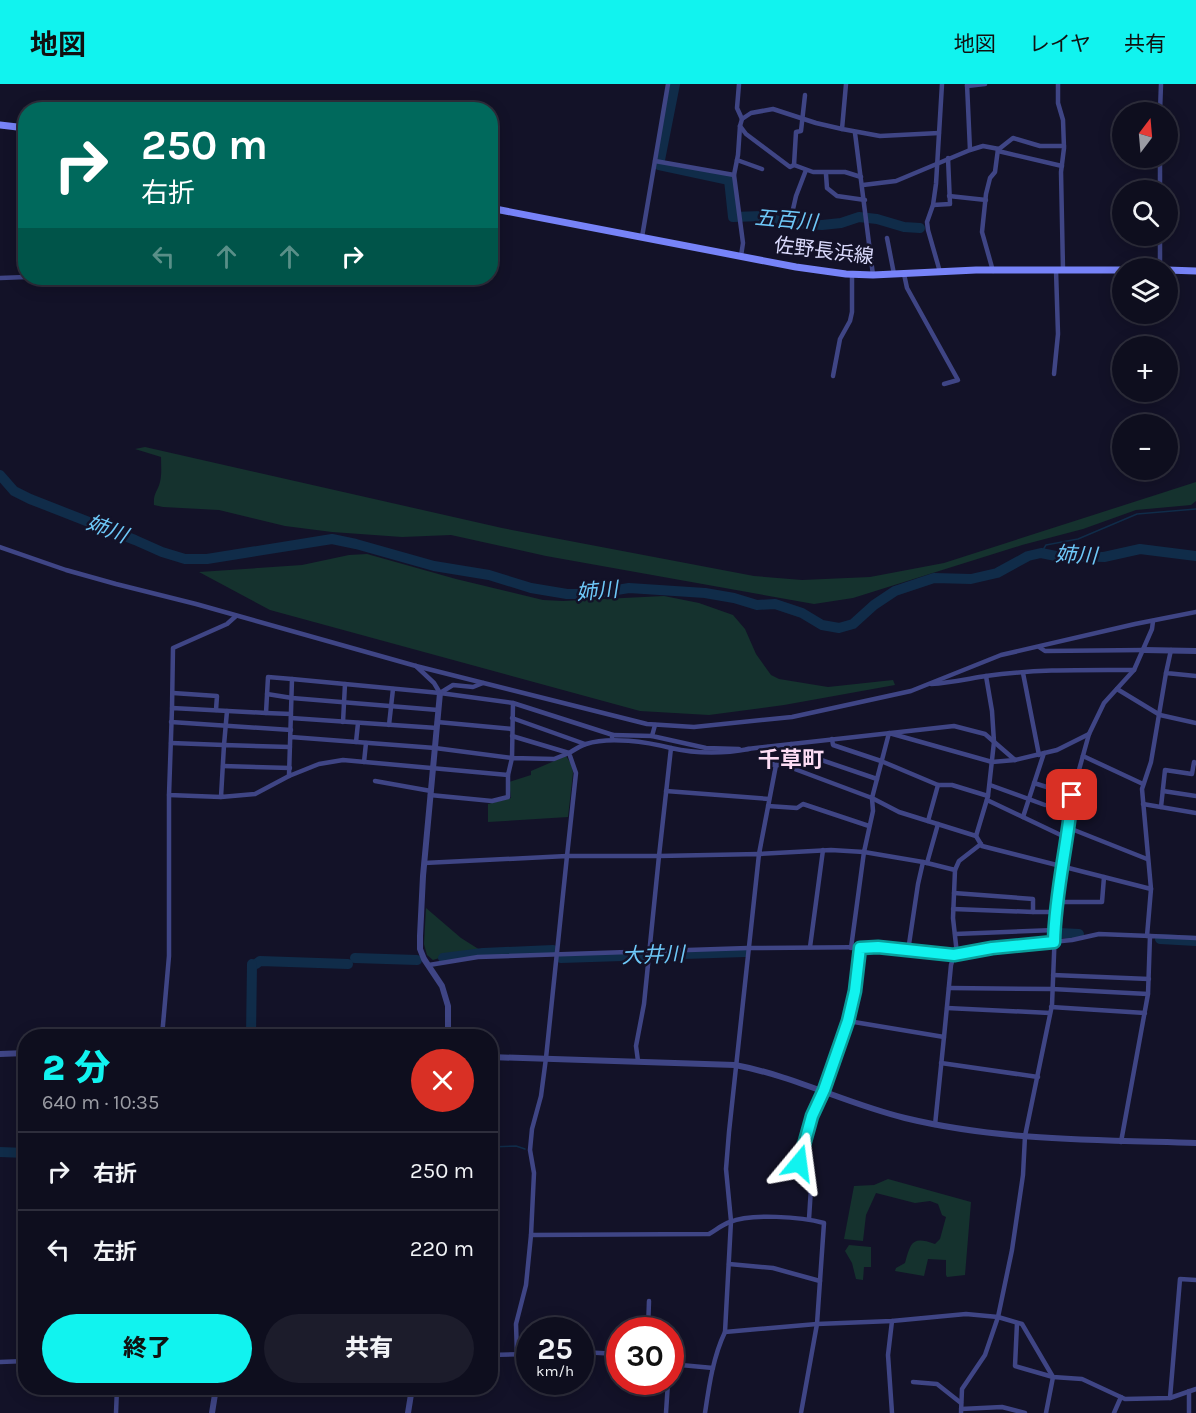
<!DOCTYPE html>
<html lang="ja">
<head>
<meta charset="utf-8">
<style>
  :root { --surface:#0e0e1e; --page:#1c1c2b; --text:#f1f3f6; --muted:#9b9ca4; --line:#2e2e3c; --accent:#11f3ef }
  body { margin:0; font-family:Karla,"Noto Sans JP",sans-serif; background:var(--page); color:var(--text); height:100vh; display:flex; flex-direction:column; font-size:22px; white-space:nowrap }
  * { box-sizing:border-box; margin:0 }
  p { font-size:20px; color:var(--muted) }
  .icon { flex:none; width:33px; height:33px; fill:none; stroke:currentColor; stroke-width:2; stroke-linecap:round; stroke-linejoin:round }
  .map { position:relative; flex:1; overflow:hidden }
  .side { position:absolute; left:18px; top:945px; width:480px; height:366px; display:flex; flex-direction:column; background:var(--surface); border-radius:24px; box-shadow:0 3px 15px #0003,0 0 0 2px var(--line) }
  .side>* { flex:none }
  .banner { position:absolute; left:18px; top:18px; width:480px; height:183px; border-radius:24px; box-shadow:0 3px 15px #0003,0 0 0 2px var(--line); background:#00695c; color:#fff; overflow:hidden }
  .needle { width:39px; rotate:16deg }
  .buttons { position:absolute; left:1112px; top:18px; display:grid; gap:12px }
  .buttons a { display:grid; place-items:center; width:66px; height:66px; border-radius:50%; background:var(--surface); box-shadow:0 3px 15px #0003,0 0 0 2px var(--line); font-size:30px }
  .speed { position:absolute; left:516px; top:1233px; display:flex; gap:12px; font-size:30px; font-weight:700; text-align:center }
  .speed>* { display:grid; place-content:center; width:78px; height:78px; border-radius:50%; background:var(--surface); box-shadow:0 3px 15px #0003,0 0 0 2px var(--line); line-height:1 }
  .speed small { font-size:15px; font-weight:400 }
  .speed .limit { border:9px solid #d22; background:#fff; color:#111 }
  .pin { position:absolute; display:grid; place-items:center; width:51px; height:51px; color:#fff; margin:-26px; border-radius:12px; box-shadow:0 3px 9px #0006 }
  .me { position:absolute; width:66px; margin:-33px; rotate:16deg; stroke-linejoin:round; filter:drop-shadow(0 0 4px #0008) }
  .turn { display:flex; align-items:center; gap:21px; height:126px; padding:0 24px; font-size:27px }
  .turn .icon { width:78px; height:78px; stroke-width:2.5 }
  .turn b { display:block; font-size:42px; line-height:51px }
  .lanes { display:flex; align-items:center; height:57px; padding:0 24px; background:#0003; justify-content:center; gap:30px; direction:ltr }
  .lanes .off { opacity:.35 }
  .round { display:grid; place-items:center; flex:none; width:63px; height:63px; border-radius:32px; background:var(--page) }
  .summary { display:flex; align-items:center; justify-content:space-between; height:102px; padding:0 24px }
  h1 { font-size:36px; font-weight:800; line-height:45px; color:var(--accent) }
  .action { display:flex; gap:12px; margin-top:auto; padding:12px 24px }
  .action a { flex:1; height:69px; border-radius:36px; background:var(--accent); color:#111; font-size:24px; font-weight:800; line-height:69px; text-align:center }
  .action a+a { background:var(--page); color:var(--text) }
  ul { padding:0; list-style:none }
  li { display:flex; align-items:center; gap:18px; height:78px; padding:0 24px; border-top:2px solid var(--line) }
  li div { flex:1 }
  li b { display:block; font-size:22px }
  li em { font-style:normal }
  header { display:flex; align-items:center; gap:36px; box-sizing:border-box; height:84px; padding:0 30px; background:var(--accent); color:#111 }
  header strong { font-size:28px }
  nav { display:flex; gap:33px; margin-inline-start:auto; font-size:21px }
  .map>svg:first-child { display:block }
  .green { fill:#15322e }
  .lines { fill:none; stroke-linecap:round; stroke-linejoin:round }
  .stream { stroke:#102c49; stroke-width:1.5 }
  .river { stroke:#102c49; stroke-width:10 }
  .minor { stroke:#3f4585; stroke-width:4.5 }
  .tertiary { stroke:#3f4585; stroke-width:6 }
  .secondary { stroke:#7783f8; stroke-width:7 }
  .route-casing { stroke:#0b9e9b; stroke-width:15 }
  .route { stroke:#11f3ef; stroke-width:10 }
  .labels { text-anchor:middle; dominant-baseline:central; stroke-width:5; stroke-linejoin:round; paint-order:stroke }
  .street-label { font-size:20px; fill:#dbdbfd; stroke:#131228 }
  .water-label { font-size:21px; font-style:italic; fill:#6ec8f8; stroke:#131228 }
  .quarter-label { font-size:22px; font-weight:bold; fill:#fdddf5; stroke:#131228 }
</style>
</head>
<body>
<header>
<strong>地図</strong>
<nav><a>地図</a><a>レイヤ</a><a>共有</a></nav>
</header>
<div class="map">
<svg width="1196" height="1329" viewBox="0 0 1196 1329">
  <rect width="100%" height="100%" fill="#131228"/>
  <g class="green">
    <path d="M145,363L502,444L754,492L802,496L870,493L944,479L1196,398V417L1191,421L1136,426L1083,445L1022,461L853,514L814,520L546,472L451,451L402,453L332,448L285,442L219,426L163,423L154,421C153,409 158,407 160,398C162,390 161,381 161,373L135,365Z"/>
    <path d="M367,470L456,495L543,516L563,517L664,512L699,519L733,531L745,545L756,570L771,591L779,595L828,603L893,596L895,601L784,621L709,631L640,627L270,526L199,488L302,481L349,471Z"/>
    <path d="M566,672L572,681L573,689L568,733L488,738V720L511,714L509,698L531,691V687Z"/>
    <path d="M426,824L461,854L480,866L479,869L446,872L433,876L427,871L424,860Z"/>
    <path d="M888,1095L971,1118L965,1191L947,1193L946,1191V1176L928,1175L924,1192L895,1187L896,1184L905,1179C911,1158 912,1152 935,1160L940,1155L946,1133L942,1131L938,1120L930,1117L915,1119L876,1109L866,1131L863,1157L844,1155L854,1102L874,1101Z"/>
    <path d="M849,1161L871,1163V1183H864L863,1196L856,1195L852,1179L845,1167Z"/>
  </g>
  <g class="lines">
    <g class="stream">
      <path d="M1041,469L1046,461L1078,455L1137,430L1196,425"/>
      <path d="M490,1063L516,1062L525,1065"/>
    </g>
    <g class="river">
      <path d="M675,0L659,81L729,96L733,133L762,132L782,138L822,141L841,139L859,133L877,135L904,143L920,144"/>
      <path d="M0,391L14,407L30,415L135,456L162,468L185,475H207L332,455L356,460L434,482L489,491L531,504L567,510H592L629,504L705,509L734,514L757,521L775,520L802,529L822,541L839,544L853,540L874,521L895,507L934,494L971,495L997,489L1028,472L1041,469L1056,472L1104,473L1140,465L1196,472"/>
      <path d="M1059,849L1079,850"/>
      <path d="M1160,855L1196,857"/>
      <path d="M355,874L417,876"/>
      <path d="M443,874L483,869L553,866"/>
      <path d="M561,874L745,868"/>
      <path d="M256,880L260,877L348,880"/>
      <path d="M251,952L252,880"/>
      <path d="M0,1068L26,1069"/>
    </g>
    <g class="minor">
      <path d="M739,0L737,24L742,35"/>
      <path d="M846,0L842,45L880,52L939,49"/>
      <path d="M967,0L970,66"/>
      <path d="M1058,0V19L1063,36L1064,64L1061,88L1063,186"/>
      <path d="M967,2L985,0"/>
      <path d="M1160,28L1161,0"/>
      <path d="M740,42L746,50L790,83L794,81L813,88H845L861,93"/>
      <path d="M855,49L873,191"/>
      <path d="M998,67L1062,82"/>
      <path d="M737,76L762,85"/>
      <path d="M655,77L734,91"/>
      <path d="M794,81L796,48L801,47L805,11"/>
      <path d="M826,90L827,104L837,112L865,116"/>
      <path d="M863,101L896,97L970,66L983,62L999,65L1013,54L1040,62H1064"/>
      <path d="M1160,106V74"/>
      <path d="M949,112L986,116"/>
      <path d="M933,121L950,120L948,74"/>
      <path d="M791,134L796,112L806,86"/>
      <path d="M642,153L668,0"/>
      <path d="M887,154L894,190"/>
      <path d="M741,172L743,159L734,91L738,71L740,42L742,35L751,29L773,25L816,39L842,45"/>
      <path d="M1160,184V152"/>
      <path d="M993,187L982,148L986,110L990,94L995,88L998,65"/>
      <path d="M940,188L928,146L927,138L933,121L936,100L942,0"/>
      <path d="M904,190L907,204L958,296L944,300"/>
      <path d="M0,194L26,193"/>
      <path d="M1054,290L1058,250L1056,186"/>
      <path d="M833,292L840,255L850,237L852,228V190"/>
      <path d="M0,463L66,486L116,500L196,520L416,582L647,640L694,643L792,633L911,607L1001,571L1135,540L1196,528"/>
      <path d="M1039,563L1045,567L1144,566"/>
      <path d="M1171,566L1166,589L1196,592"/>
      <path d="M416,582L434,599L440,609"/>
      <path d="M1023,589L1039,671"/>
      <path d="M931,600C950,599 967,595 986,592C1035,585 1085,586 1134,586L1152,545L1153,537"/>
      <path d="M1117,605L1160,631L1196,639"/>
      <path d="M173,609L217,612L216,626"/>
      <path d="M440,609L453,601L473,603L483,599"/>
      <path d="M267,610L292,614L438,626"/>
      <path d="M513,619L613,651"/>
      <path d="M172,624L173,564L227,540L236,532"/>
      <path d="M266,629L291,630"/>
      <path d="M291,634L437,644"/>
      <path d="M512,634L585,660"/>
      <path d="M171,638L291,646"/>
      <path d="M343,638L345,600"/>
      <path d="M437,638L512,645"/>
      <path d="M389,641L393,605"/>
      <path d="M655,641L652,652L706,664L739,665"/>
      <path d="M512,652L569,669"/>
      <path d="M291,653L435,664L512,674L508,691L343,676L319,680L289,692L292,595L440,609L513,619L512,674L554,675L569,669"/>
      <path d="M612,653L613,651L652,652"/>
      <path d="M832,655L833,661L881,677L938,701H952L988,712L994,658L992,627L986,592"/>
      <path d="M356,658L358,639"/>
      <path d="M171,659L224,661L227,627"/>
      <path d="M791,660L795,667L877,695L889,649L992,678L1015,676"/>
      <path d="M768,663L773,681H784L872,714L877,695"/>
      <path d="M747,665L954,642L985,650L1015,676L1057,666L1089,650"/>
      <path d="M1083,672L1143,700"/>
      <path d="M364,678L366,659"/>
      <path d="M776,681L759,770L831,766L864,768L873,727L872,714"/>
      <path d="M223,682L290,684"/>
      <path d="M289,692L255,710L221,713L224,661L290,663"/>
      <path d="M375,697L431,707"/>
      <path d="M1034,699L1072,711"/>
      <path d="M990,701L1045,721"/>
      <path d="M666,707L769,715"/>
      <path d="M1163,707L1196,712"/>
      <path d="M430,711L492,717L508,713V691"/>
      <path d="M221,713L169,711L172,624L266,629L268,593L292,595"/>
      <path d="M872,714L899,728L976,752L988,712"/>
      <path d="M987,716L1067,754"/>
      <path d="M1143,720L1196,729"/>
      <path d="M768,722L797,724L803,720L869,742"/>
      <path d="M1161,723L1165,686L1192,690L1194,678L1196,679"/>
      <path d="M1023,733L1044,669"/>
      <path d="M928,737L938,701"/>
      <path d="M1069,744L1147,775"/>
      <path d="M976,752L982,762L1151,805"/>
      <path d="M424,779L567,772L546,974L541,1012L532,1045L530,1066L534,1089L531,1151L709,1150C716,1146 723,1140 730,1138C750,1129 802,1133 824,1139L817,1240L801,1329"/>
      <path d="M927,779L938,740"/>
      <path d="M955,786L953,834L957,870"/>
      <path d="M1057,818H1102L1104,793"/>
      <path d="M953,825L1033,828V815L954,809"/>
      <path d="M1033,828H1056"/>
      <path d="M955,850L1055,846"/>
      <path d="M1147,852L1151,805L1142,705L1151,678L1166,589"/>
      <path d="M810,863L823,766"/>
      <path d="M851,864L864,768L923,778"/>
      <path d="M860,864L855,907L848,937L944,953L951,881L954,871"/>
      <path d="M908,867L918,800L923,778L955,786L959,777L981,760"/>
      <path d="M429,881L478,873L748,864L878,863L954,871L992,864L1072,856L1099,850L1150,852"/>
      <path d="M1053,891L1149,895"/>
      <path d="M949,904L1052,905L1148,910"/>
      <path d="M1051,923L1145,929"/>
      <path d="M947,924L1050,929"/>
      <path d="M162,952L169,872V711"/>
      <path d="M638,977L636,962L644,920L659,772H567L576,689L569,669C574,666 580,662 586,660C610,652 647,658 671,664"/>
      <path d="M941,979L1038,993"/>
      <path d="M935,1041L944,953"/>
      <path d="M1121,1058L1148,910L1150,852L1196,854"/>
      <path d="M809,1135L812,1088L800,1083L799,1079L812,1033L848,937"/>
      <path d="M729,1180L773,1184L820,1197"/>
      <path d="M1017,1239L1015,1282L1053,1293L1046,1329"/>
      <path d="M648,1246L649,1217"/>
      <path d="M725,1248L817,1240L892,1237L966,1230L998,1233L1022,1240L1053,1293L1082,1295L1125,1315L1170,1314L1196,1305"/>
      <path d="M580,1268L620,1270"/>
      <path d="M490,1271L530,1270"/>
      <path d="M517,1271L516,1240L526,1201L531,1151"/>
      <path d="M0,1278L26,1277"/>
      <path d="M670,1280L713,1284"/>
      <path d="M913,1298L937,1300L961,1319"/>
      <path d="M1170,1314L1180,1195L1196,1196"/>
      <path d="M961,1325L1002,1323L1025,1329"/>
      <path d="M116,1329L117,1304"/>
      <path d="M666,1329L668,1298"/>
      <path d="M705,1329C709,1302 713,1273 725,1248L731,1137L726,1085L729,1048L759,770L659,772L671,664C697,670 722,670 749,665"/>
      <path d="M892,1329L888,1271L892,1237"/>
      <path d="M961,1329L962,1305L985,1271L998,1233L1012,1166L1023,1091L1025,1052L1052,921L1055,846L1059,793L1070,741L1072,711L1089,650L1104,619L1134,586"/>
      <path d="M1114,1329L1121,1313"/>
      <path d="M1189,1329V1307"/>
    </g>
    <g class="tertiary">
      <path d="M1144,566L1196,567"/>
      <path d="M440,609L423,792L420,852V865L424,875L442,902L448,922V952"/>
      <path d="M0,970L26,969"/>
      <path d="M490,973L735,981C794,992 847,1020 905,1034C1000,1057 1099,1056 1196,1059"/>
      <path d="M212,1329L216,1304"/>
      <path d="M408,1329L412,1304"/>
    </g>
    <g class="secondary">
      <path d="M0,41L26,44"/>
      <path d="M490,124L796,183L846,190L873,191L976,186H1122"/>
      <path d="M1167,186L1196,187"/>
    </g>
  </g>
  <g class="lines">
    <g class="route-casing">
      <path id="route" d="M799,1079L812,1032L824,1006L848,937L855,907L860,864L878,863L954,871L992,864L1054,858C1055,808 1068,760 1072,711"/>
    </g>
    <use href="#route" class="route"/>
  </g>
  <g class="labels">
    <g class="street-label">
      <text transform="translate(824 167) rotate(7)">佐野長浜線</text>
    </g>
    <g class="water-label">
      <text transform="translate(786 136) rotate(5)">五百川</text>
      <text transform="translate(107 445) rotate(21)">姉川</text>
      <text transform="translate(1076 471) rotate(3)">姉川</text>
      <text transform="translate(597 507) rotate(-5)">姉川</text>
      <text transform="translate(653 871) rotate(-2)">大井川</text>
    </g>
    <g class="quarter-label">
      <text x="791" y="676">千草町</text>
    </g>
  </g>
</svg>
<div class="buttons">
<a><svg class="needle" viewBox="-14 -14 28 28"><path d="M0-13l5 13h-10z" fill="#e53935"/><path d="M0 13l5-13h-10z" fill="#9b9ca4"/></svg></a>
<a><svg class="icon" aria-label="search" viewBox="0 0 24 24"><circle cx="10" cy="10" r="6"/><path d="M15 15l6 6"/></svg></a>
<a><svg class="icon" aria-label="layers" viewBox="0 0 24 24"><path d="M12 4l9 5-9 5-9-5zM3 14l9 5 9-5"/></svg></a>
<a>+</a>
<a>−</a>
</div>
<div class="speed"><div>25<small>km/h</small></div><div class="limit">30</div></div>
<div class="pin" style="left:1072px;top:711px;background:#d93025"><svg class="icon" aria-label="arrive" viewBox="0 0 24 24"><path d="M6 21V4h12l-3 4 3 4H6"/></svg></div>
<svg class="me" style="left:799px;top:1079px" viewBox="-20 -20 40 40"><path d="M0-17L14 15 0 8-14 15z" fill="#11f3ef" stroke="#fff" stroke-width="4"/></svg>
<div class="banner">
<div class="turn"><svg class="icon" aria-label="right" viewBox="0 0 24 24"><path d="M7 20v-9h11M14 6l5 5-5 5"/></svg><div><b>250 m</b>右折</div></div>
<div class="lanes"><svg class="icon off" aria-label="left" viewBox="0 0 24 24"><path d="M17 20v-9H6M10 6l-5 5 5 5"/></svg><svg class="icon off" aria-label="ahead" viewBox="0 0 24 24"><path d="M12 20V5M6 11l6-6 6 6"/></svg><svg class="icon off" aria-label="ahead" viewBox="0 0 24 24"><path d="M12 20V5M6 11l6-6 6 6"/></svg><svg class="icon" aria-label="right" viewBox="0 0 24 24"><path d="M7 20v-9h11M14 6l5 5-5 5"/></svg></div>
</div>
<section class="side">
<div class="summary"><div><h1>2 分</h1><p>640 m · 10:35</p></div><a class="round" style="background:#d93025;color:#fff"><svg class="icon" aria-label="close" viewBox="0 0 24 24"><path d="M6 6l12 12M18 6L6 18"/></svg></a></div>
<ul>
<li><svg class="icon" aria-label="right" viewBox="0 0 24 24"><path d="M7 20v-9h11M14 6l5 5-5 5"/></svg><div><b>右折</b></div><em>250 m</em></li>
<li><svg class="icon" aria-label="left" viewBox="0 0 24 24"><path d="M17 20v-9H6M10 6l-5 5 5 5"/></svg><div><b>左折</b></div><em>220 m</em></li>
</ul>
<div class="action"><a>終了</a><a>共有</a></div>
</section>
</div>
</body>
</html>
